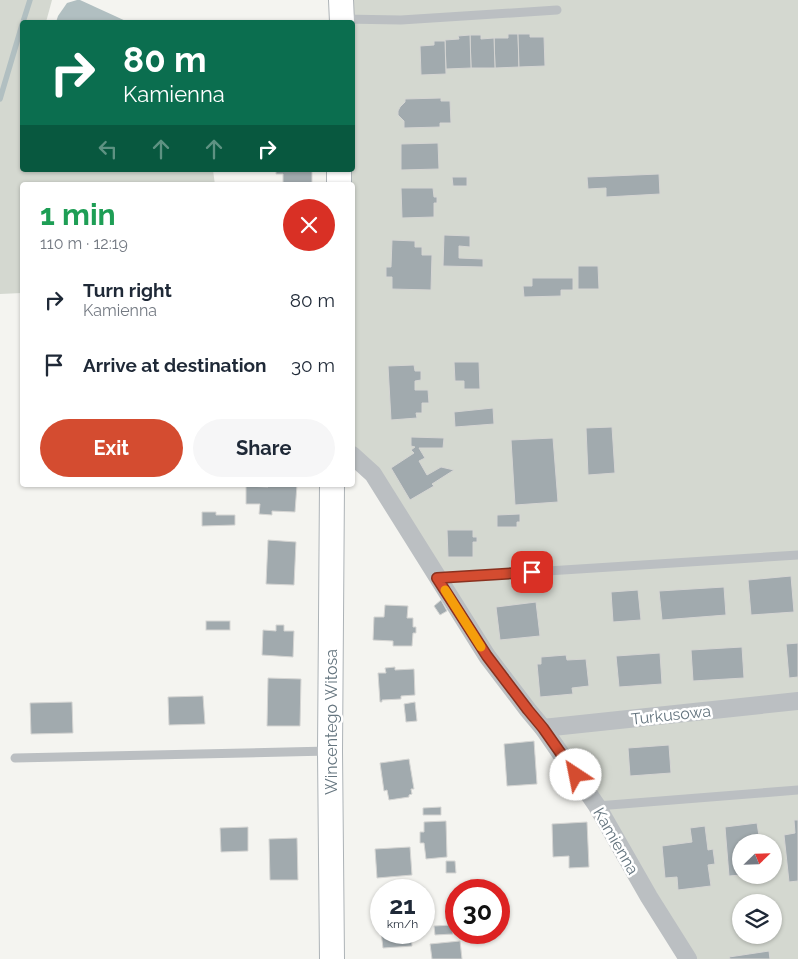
<!DOCTYPE html>
<html lang="en">
<head>
<meta charset="utf-8">
<style>
  :root { --surface:#fff; --page:#f6f6f7; --text:#1f2937; --muted:#747a83; --accent:#d44c30 }
  body { margin:0; font-family:Raleway,sans-serif; background:var(--page); color:var(--text); height:100vh; display:flex; flex-direction:column; font-size:19px; white-space:nowrap }
  * { box-sizing:border-box; margin:0 }
  p { font-size:16px; color:var(--muted) }
  .icon { flex:none; width:28px; height:28px; fill:none; stroke:currentColor; stroke-width:2; stroke-linecap:round; stroke-linejoin:round }
  .map { position:relative; flex:1; overflow:hidden }
  .panel { position:absolute; left:20px; top:182px; width:335px; height:305px; display:flex; flex-direction:column; background:var(--surface); border-radius:5px; box-shadow:0 1px 4px #0004 }
  .panel>* { flex:none }
  .banner { position:absolute; left:20px; top:20px; width:335px; height:152px; border-radius:5px; box-shadow:0 1px 4px #0004; background:#0b6e4f; color:#fff; overflow:hidden }
  .needle { width:32px; rotate:67deg }
  .tools { position:absolute; left:732px; top:834px; display:grid; gap:10px }
  .tools a { display:grid; place-items:center; width:50px; height:50px; border-radius:50%; background:var(--surface); box-shadow:0 1px 4px #0004; font-size:25px }
  .speed { position:absolute; left:370px; top:879px; display:flex; gap:10px; font-size:25px; font-weight:700; text-align:center }
  .speed>* { display:grid; place-content:center; width:65px; height:65px; border-radius:50%; background:var(--surface); box-shadow:0 1px 4px #0004; line-height:1 }
  .speed small { font-size:12px; font-weight:400 }
  .speed .limit { border:8px solid #d22; background:#fff; color:#111 }
  .pin { position:absolute; display:grid; place-items:center; width:42px; height:42px; color:#fff; margin:-21px; border-radius:10px; box-shadow:0 2px 8px #0006 }
  .me { position:absolute; width:55px; margin:-28px; rotate:326deg; stroke-linejoin:round; filter:drop-shadow(0 0 4px #0008) }
  .turn { display:flex; align-items:center; gap:18px; height:105px; padding:0 20px; font-size:22px }
  .turn .icon { width:65px; height:65px; stroke-width:2.5 }
  .turn b { display:block; font-size:35px; line-height:42px }
  .lanes { display:flex; align-items:center; height:48px; padding:0 20px; background:#0003; justify-content:center; gap:25px; direction:ltr }
  .lanes .off { opacity:.35 }
  .round { display:grid; place-items:center; flex:none; width:52px; height:52px; border-radius:26px; background:var(--page) }
  .head { display:flex; align-items:center; justify-content:space-between; height:85px; padding:0 20px }
  h1 { font-size:30px; font-weight:700; line-height:38px; color:#1e9e55 }
  .action { display:flex; gap:10px; margin-top:auto; padding:10px 20px }
  .action a { flex:1; height:58px; border-radius:30px; background:var(--accent); color:#fff; font-size:20px; font-weight:700; line-height:58px; text-align:center }
  .action a+a { background:var(--page); color:var(--text) }
  ul { padding:0; list-style:none }
  li { display:flex; align-items:center; gap:15px; height:65px; padding:0 20px }
  li div { flex:1 }
  li b { display:block; font-size:19px }
  li em { font-style:normal }
  .map>svg:first-child { display:block }
  .green { fill:#d4d8d0; fill-rule:evenodd }
  .water { fill:#b1bfc1 }
  .lines { fill:none; stroke-linecap:round; stroke-linejoin:round }
  .stream { stroke:#b1bfc1; stroke-width:5.5 }
  .building { fill:#a1aaae; stroke:#d5d5d3 }
  .secondary-casing { stroke:#adb3b7; stroke-width:26 }
  .lane { stroke:#bbbfc2; stroke-width:9 }
  .street { stroke:#bbbfc2; stroke-width:18 }
  .secondary { stroke:#fff; stroke-width:24 }
  .route-casing { stroke:#8a311f; stroke-width:12 }
  .route { stroke:#d44c30; stroke-width:9 }
  .slow { stroke:#f59e0b; stroke-width:9 }
  .labels { text-anchor:middle; dominant-baseline:central; stroke-width:5; stroke-linejoin:round; paint-order:stroke }
  .street-label { font-size:16px; fill:#65757f; stroke:#fff }
</style>
</head>
<body>
<div class="map">
<svg width="798" height="959" viewBox="0 0 798 959">
  <rect width="100%" height="100%" fill="#f4f4f0"/>
  <g class="green">
    <path d="M0,0H52L46,22H22V170H213L215,185H22V293L0,294Z"/>
    <path d="M346,0H798V959H685L639,878L508,687L353,444L352,185H345V170H352V22ZM741,842H774V875H741ZM741,902H774V935H741Z"/>
  </g>
  <path class="water" d="M77,0H80L128,22H56L58,16L67,3Z"/>
  <g class="lines">
    <g class="stream">
      <path d="M23,22L30,0"/>
      <path d="M0,99L22,25"/>
    </g>
  </g>
  <g class="building">
    <path d="M508,34H518L519,67L495,68L494,38H508Z"/>
    <path d="M518,34H530V37H544L545,66L519,67Z"/>
    <path d="M470,35H481V39L494,38L495,68H471Z"/>
    <path d="M470,35L471,68L446,69L445,40L459,39L458,36Z"/>
    <path d="M434,41H445L446,74L421,75L420,46L434,45Z"/>
    <path d="M441,98V101H450L451,123H440V127L404,128V121L398,115V111L400,107L405,102V99Z"/>
    <path d="M438,143L439,169L401,170V144Z"/>
    <path d="M276,170H312V185H283V174H276Z"/>
    <path d="M659,174L660,194L606,197V188L588,189L587,177Z"/>
    <path d="M452,177H467V186H453Z"/>
    <path d="M401,188H433L434,197H437V203H434V217L402,218Z"/>
    <path d="M444,235L470,236V247L459,246V258L483,259V267L443,266Z"/>
    <path d="M392,240L415,241V247H422V255H432L431,290L392,289V277H386V267H391Z"/>
    <path d="M578,266H598L599,289H578Z"/>
    <path d="M532,278H573V290H561V296L524,297L523,286H532Z"/>
    <path d="M454,362H479L480,389H464V381H455Z"/>
    <path d="M414,365L415,371H421V380L415,381V390H428L429,403H422V413H416L417,418L391,420L388,366Z"/>
    <path d="M493,408L494,424L455,427L454,412Z"/>
    <path d="M612,427L615,473L588,475L586,428Z"/>
    <path d="M411,437L444,438L443,448H419L425,458L419,461L427,475L441,467L454,470L432,484L434,486L410,500L391,468L414,453L411,450L415,447L411,446Z"/>
    <path d="M553,438L558,502L515,505L511,440Z"/>
    <path d="M268,485H297L295,512L272,511V515L259,514L260,504H246V486L268,487Z"/>
    <path d="M202,512H216V515H235V525L202,526Z"/>
    <path d="M520,514V522H517V527H497V515Z"/>
    <path d="M447,530H473V537H477V542H473V557H448Z"/>
    <path d="M268,540L296,542L294,585L266,584Z"/>
    <path d="M791,576L794,612L751,615L748,580Z"/>
    <path d="M724,587L726,615L662,620L659,591Z"/>
    <path d="M638,590L641,620L613,622L611,592Z"/>
    <path d="M441,600L447,611L440,615L434,606Z"/>
    <path d="M536,602L540,636L500,640L496,607Z"/>
    <path d="M385,605L408,606L407,618H413V627H416V633H413L412,646H393V641L373,640L374,617H384Z"/>
    <rect x="206" y="621" width="24" height="9"/>
    <path d="M276,625H284V631H294L293,657L262,655L263,630L276,631Z"/>
    <path d="M798,643V677L789,678L786,644Z"/>
    <path d="M742,647L744,678L693,681L691,650Z"/>
    <path d="M660,653L662,684L619,687L616,656Z"/>
    <path d="M566,655L567,660L586,659L589,686L572,688L573,694L540,697L537,664H541V657Z"/>
    <path d="M395,667V670L414,669L415,695L401,696V699L382,700V702H380L378,673H386L385,668Z"/>
    <path d="M268,678L301,679L300,726H267Z"/>
    <path d="M203,696L205,724L169,725L168,697Z"/>
    <path d="M72,702L73,733L31,734L30,703Z"/>
    <path d="M415,702L417,721L406,722L404,704Z"/>
    <path d="M534,741L537,784L507,786L504,744Z"/>
    <path d="M669,745L671,773L630,776L628,748Z"/>
    <path d="M409,759L414,789H411L412,794L409,795V797L389,800L387,790L384,791L380,763Z"/>
    <path d="M441,807V815H423V808Z"/>
    <path d="M794,820H798V881L789,882L784,835L795,833Z"/>
    <path d="M446,821L447,857L426,859L424,843H420V832H424V822Z"/>
    <path d="M587,822L589,867L569,868V856L553,857L552,824Z"/>
    <path d="M757,823L760,842H741V875L729,876L725,827Z"/>
    <path d="M705,826L708,850L713,849L715,864L708,865L711,886L678,890L677,877L665,878L662,846L692,842L690,828Z"/>
    <path d="M248,827V851L221,852L220,828Z"/>
    <path d="M297,838L298,880H270L269,839Z"/>
    <path d="M410,847L412,875L377,878L375,849Z"/>
    <path d="M446,861H455L456,873H446Z"/>
    <path d="M452,925L453,934L435,935L434,926Z"/>
    <path d="M381,932H411L412,946L383,948Z"/>
    <path d="M460,941L462,959H432L430,944Z"/>
    <path d="M769,951L770,959H730L729,957Z"/>
  </g>
  <g class="lines">
    <g class="secondary-casing">
      <g id="secondary">
        <path d="M341,0L342,22"/>
        <path d="M339,185V170"/>
        <path d="M332,959L330,751L332,485"/>
      </g>
    </g>
    <g class="lane">
      <path d="M342,19L401,20L557,10"/>
      <path d="M437,578L798,555"/>
      <path d="M15,758L329,751"/>
      <path d="M597,806L798,790"/>
    </g>
    <g class="street">
      <path d="M352,455L373,474L487,656L528,710L543,728L597,806L649,897L688,959"/>
      <path d="M543,728L798,701"/>
    </g>
    <use href="#secondary" class="secondary"/>
  </g>
  <g class="lines">
    <g class="route-casing">
      <path id="route" d="M532,572L437,578L487,656L528,710L543,728L576,775"/>
    </g>
    <use href="#route" class="route"/>
    <path class="slow" d="M445,590L481,647"/>
  </g>
  <g class="labels">
    <g class="street-label">
      <text transform="translate(671 715) rotate(-6)">Turkusowa</text>
      <text transform="translate(331 722) rotate(-90)">Wincentego Witosa</text>
      <text transform="translate(616 841) rotate(60)">Kamienna</text>
    </g>
  </g>
</svg>
<div class="tools">
<a><svg class="needle" viewBox="-14 -14 28 28"><path d="M0-13l5 13h-10z" fill="#e53935"/><path d="M0 13l5-13h-10z" fill="#747a83"/></svg></a>
<a><svg class="icon" aria-label="layers" viewBox="0 0 24 24"><path d="M12 4l9 5-9 5-9-5zM3 14l9 5 9-5"/></svg></a>
</div>
<div class="speed"><div>21<small>km/h</small></div><div class="limit">30</div></div>
<div class="pin" style="left:532px;top:572px;background:#d93025"><svg class="icon" aria-label="arrive" viewBox="0 0 24 24"><path d="M6 21V4h12l-3 4 3 4H6"/></svg></div>
<svg class="me" style="left:576px;top:775px" viewBox="-20 -20 40 40"><circle r="19" fill="#fff"/><path d="M0-13L10 11 0 6-10 11z" fill="#d44c30"/></svg>
<div class="banner">
<div class="turn"><svg class="icon" aria-label="right" viewBox="0 0 24 24"><path d="M7 20v-9h11M14 6l5 5-5 5"/></svg><div><b>80 m</b>Kamienna</div></div>
<div class="lanes"><svg class="icon off" aria-label="left" viewBox="0 0 24 24"><path d="M17 20v-9H6M10 6l-5 5 5 5"/></svg><svg class="icon off" aria-label="ahead" viewBox="0 0 24 24"><path d="M12 20V5M6 11l6-6 6 6"/></svg><svg class="icon off" aria-label="ahead" viewBox="0 0 24 24"><path d="M12 20V5M6 11l6-6 6 6"/></svg><svg class="icon" aria-label="right" viewBox="0 0 24 24"><path d="M7 20v-9h11M14 6l5 5-5 5"/></svg></div>
</div>
<section class="panel">
<div class="head"><div><h1>1 min</h1><p>110 m · 12:19</p></div><a class="round" style="background:#d93025;color:#fff"><svg class="icon" aria-label="close" viewBox="0 0 24 24"><path d="M6 6l12 12M18 6L6 18"/></svg></a></div>
<ul>
<li><svg class="icon" aria-label="right" viewBox="0 0 24 24"><path d="M7 20v-9h11M14 6l5 5-5 5"/></svg><div><b>Turn right</b><p>Kamienna</p></div><em>80 m</em></li>
<li><svg class="icon" aria-label="arrive" viewBox="0 0 24 24"><path d="M6 21V4h12l-3 4 3 4H6"/></svg><div><b>Arrive at destination</b></div><em>30 m</em></li>
</ul>
<div class="action"><a>Exit</a><a>Share</a></div>
</section>
</div>
</body>
</html>
